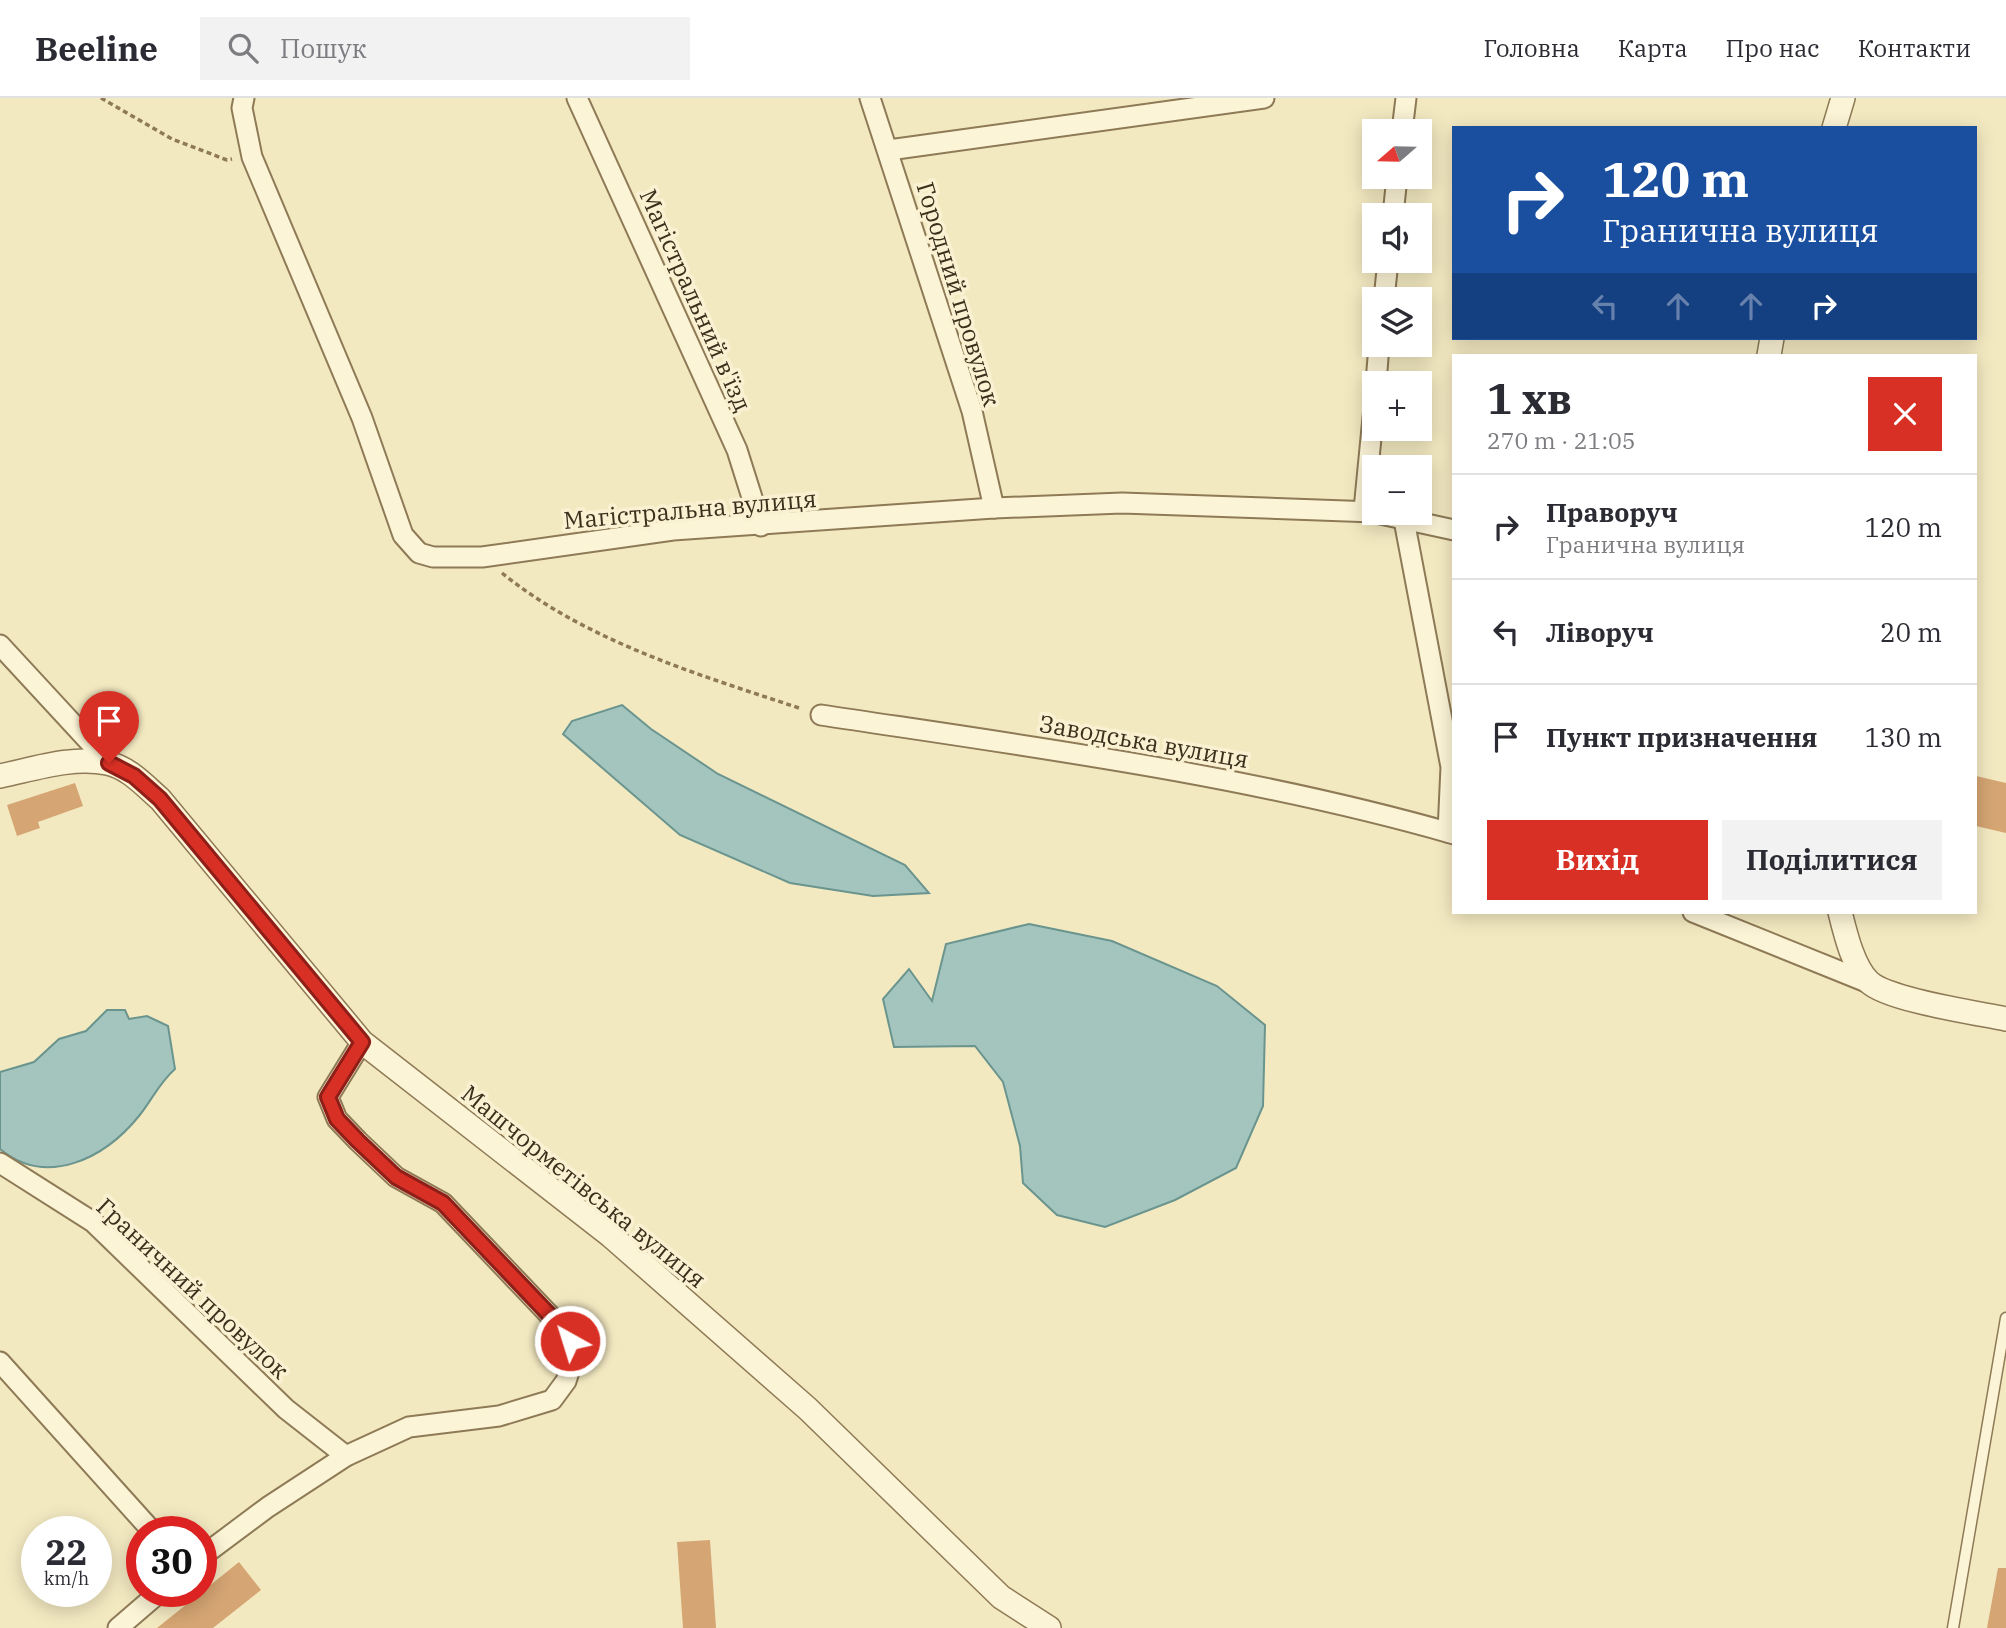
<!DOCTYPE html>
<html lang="uk">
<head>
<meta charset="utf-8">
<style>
  :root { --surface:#fff; --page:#f2f2f3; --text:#2b2b33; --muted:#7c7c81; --line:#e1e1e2; --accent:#d93025 }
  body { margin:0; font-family:"IBM Plex Serif",serif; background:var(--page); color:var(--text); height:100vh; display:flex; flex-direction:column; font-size:26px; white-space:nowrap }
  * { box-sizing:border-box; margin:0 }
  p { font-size:23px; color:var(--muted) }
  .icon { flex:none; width:38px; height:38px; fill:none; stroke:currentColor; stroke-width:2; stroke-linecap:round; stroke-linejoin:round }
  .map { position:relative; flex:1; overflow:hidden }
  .details { position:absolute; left:1452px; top:256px; width:525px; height:560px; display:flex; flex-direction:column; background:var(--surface); border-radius:0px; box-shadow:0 4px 18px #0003 }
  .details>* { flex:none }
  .banner { position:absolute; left:1452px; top:28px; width:525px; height:214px; border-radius:0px; box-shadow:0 4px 18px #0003; background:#1a4fa0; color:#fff; overflow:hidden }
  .needle { width:46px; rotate:250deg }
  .buttons { position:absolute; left:1362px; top:21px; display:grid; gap:14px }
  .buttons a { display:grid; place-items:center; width:70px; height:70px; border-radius:0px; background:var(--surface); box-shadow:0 4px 18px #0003; font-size:35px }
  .speed { position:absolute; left:21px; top:1418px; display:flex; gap:14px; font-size:35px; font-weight:700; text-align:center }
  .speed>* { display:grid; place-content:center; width:91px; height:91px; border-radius:50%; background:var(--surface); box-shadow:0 4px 18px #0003; line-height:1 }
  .speed small { font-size:18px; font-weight:400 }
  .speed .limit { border:10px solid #d22; background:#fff; color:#111 }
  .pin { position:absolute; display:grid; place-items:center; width:60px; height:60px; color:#fff; margin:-72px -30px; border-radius:50% 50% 50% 0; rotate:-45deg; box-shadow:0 0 7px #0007 }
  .pin .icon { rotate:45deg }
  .me { position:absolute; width:77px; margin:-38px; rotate:321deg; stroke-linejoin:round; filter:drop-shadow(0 0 5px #0008) }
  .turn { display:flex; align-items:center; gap:24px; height:147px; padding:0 35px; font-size:32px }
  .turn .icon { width:91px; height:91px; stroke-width:2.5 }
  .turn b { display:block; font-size:49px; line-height:60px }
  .lanes { display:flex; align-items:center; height:66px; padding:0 35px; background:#0003; justify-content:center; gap:35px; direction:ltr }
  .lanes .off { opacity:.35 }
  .round { display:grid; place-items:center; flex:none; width:74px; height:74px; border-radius:0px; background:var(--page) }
  .head { display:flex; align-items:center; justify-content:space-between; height:119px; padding:0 35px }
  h1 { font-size:42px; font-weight:700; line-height:52px }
  .button { display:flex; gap:14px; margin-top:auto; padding:14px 35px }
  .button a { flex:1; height:80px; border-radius:0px; background:var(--accent); color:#fff; font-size:28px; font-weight:700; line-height:80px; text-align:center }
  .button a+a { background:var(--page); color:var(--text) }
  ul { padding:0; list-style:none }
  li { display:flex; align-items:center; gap:21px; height:105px; padding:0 35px; border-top:2px solid var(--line) }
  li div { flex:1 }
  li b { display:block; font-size:26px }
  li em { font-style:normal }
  header { display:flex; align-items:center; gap:42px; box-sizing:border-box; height:98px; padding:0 35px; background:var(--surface); border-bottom:2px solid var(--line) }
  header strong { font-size:33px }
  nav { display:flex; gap:38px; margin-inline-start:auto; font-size:24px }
  .search { width:490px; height:63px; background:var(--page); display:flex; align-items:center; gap:18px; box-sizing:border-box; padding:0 24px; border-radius:0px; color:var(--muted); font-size:26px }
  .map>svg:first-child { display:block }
  .water { fill:#a4c5be; stroke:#6a948e; stroke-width:2 }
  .building { fill:#d5a573 }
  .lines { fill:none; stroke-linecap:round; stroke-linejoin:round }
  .service-casing { stroke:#8e7a56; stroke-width:13 }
  .minor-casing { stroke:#8e7a56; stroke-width:23 }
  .tertiary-casing { stroke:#8e7a56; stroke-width:26 }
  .path { stroke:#8e7a56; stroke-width:3.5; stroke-dasharray:5 3.5; stroke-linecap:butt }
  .service { stroke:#fcf4d6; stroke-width:10 }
  .minor { stroke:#fcf4d6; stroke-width:19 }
  .tertiary { stroke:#fcf4d6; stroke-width:23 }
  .route-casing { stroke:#8d1f18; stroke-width:18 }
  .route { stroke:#d93025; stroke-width:12 }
  .labels { text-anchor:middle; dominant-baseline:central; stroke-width:7; stroke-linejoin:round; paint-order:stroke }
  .street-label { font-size:24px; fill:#3c2f1c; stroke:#f9f1d2 }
</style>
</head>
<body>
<header>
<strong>Beeline</strong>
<div class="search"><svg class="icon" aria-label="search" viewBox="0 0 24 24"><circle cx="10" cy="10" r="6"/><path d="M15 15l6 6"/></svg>Пошук</div>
<nav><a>Головна</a><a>Карта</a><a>Про нас</a><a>Контакти</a></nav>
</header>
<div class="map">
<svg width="2006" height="1530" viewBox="0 0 2006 1530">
  <rect width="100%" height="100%" fill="#f3e9c1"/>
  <g class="water">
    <path d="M622,607L651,631L718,676L905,767L929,795L873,798L790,785L680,737L563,636L572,623Z"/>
    <path d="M1029,826L1112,843L1217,888L1265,927L1263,1008L1236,1070L1175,1102L1105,1129L1057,1117L1023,1085L1020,1048L1003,984L975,948L894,949L883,901L909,871L932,903L946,846Z"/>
    <path d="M107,912H125L129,921L147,918L168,928L175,971C159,985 152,1002 139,1018C105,1060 47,1090 0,1051V974L34,964L59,941L86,933Z"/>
  </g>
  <g class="building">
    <path d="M1976,678L2006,685V735L1976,728Z"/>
    <path d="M75,685L83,708L38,724L40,730L17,738L7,707Z"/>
    <path d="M710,1442L716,1530H683L677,1444Z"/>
    <path d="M239,1464L261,1492L213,1530H157Z"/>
    <path d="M1998,1470H2006V1530H1987Z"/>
  </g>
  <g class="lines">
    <g class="service-casing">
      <path id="service" d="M1953,1530L2006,1220"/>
    </g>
    <g class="minor-casing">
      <g id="minor">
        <path d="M244,0L242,10L252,59L362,320L403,437L419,455L433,459H482L673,432L994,410L1122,405L1374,414"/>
        <path d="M577,0L737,352L761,428"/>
        <path d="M870,0L972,313L994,410"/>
        <path d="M1402,33L1406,0"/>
        <path d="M889,52L1264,0"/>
        <path d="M1393,117L1397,79"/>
        <path d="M1384,201L1388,163"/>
        <path d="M1376,285L1379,247"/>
        <path d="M1364,412L1374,309"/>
        <path d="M1376,415L1454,432"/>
        <path d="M1404,422L1451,669L1448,734"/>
        <path d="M0,547L109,665"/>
        <path d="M821,617C1033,649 1248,677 1454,736"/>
        <path d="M1693,814L1869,885"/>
        <path d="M0,1065L93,1124L286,1311L346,1358"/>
        <path d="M0,1264L152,1433"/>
        <path d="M201,1459L268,1409L346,1358L409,1329L499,1318L552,1302L566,1283L573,1261L570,1243L559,1227L443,1105L396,1079L358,1043L337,1021L328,999L362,944"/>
        <path d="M118,1530L161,1493"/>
      </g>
    </g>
    <g class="tertiary-casing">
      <g id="tertiary">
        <path d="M1834,30L1843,0"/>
        <path d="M1769,257L1772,240"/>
        <path d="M0,678C34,671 72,658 107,665C128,669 145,688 160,701L362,944L611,1138L808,1311L1001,1499L1049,1530"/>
        <path d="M1840,814C1845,834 1853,869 1869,884C1888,902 1977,915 2006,921"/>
      </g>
    </g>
    <g class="path">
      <path d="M101,0L172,41L227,62L232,61"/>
      <path d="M502,475C587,544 700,577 802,611"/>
    </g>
    <use href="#service" class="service"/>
    <use href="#minor" class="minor"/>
    <use href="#tertiary" class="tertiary"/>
  </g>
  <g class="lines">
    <g class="route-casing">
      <path id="route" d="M109,665L134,678L160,701L362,944L328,999L337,1021L358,1043L396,1079L443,1105L559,1227L570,1243"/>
    </g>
    <use href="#route" class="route"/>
  </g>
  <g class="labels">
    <g class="street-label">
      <text transform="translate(959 196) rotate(73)">Городний провулок</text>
      <text transform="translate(696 202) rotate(66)">Магістральний в'їзд</text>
      <text transform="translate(690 411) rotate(-5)">Магістральна вулиця</text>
      <text transform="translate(1144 643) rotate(10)">Заводська вулиця</text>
      <text transform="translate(584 1088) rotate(39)">Машчорметівська вулиця</text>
      <text transform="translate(193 1190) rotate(43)">Граничний провулок</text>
    </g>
  </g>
</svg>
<div class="buttons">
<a><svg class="needle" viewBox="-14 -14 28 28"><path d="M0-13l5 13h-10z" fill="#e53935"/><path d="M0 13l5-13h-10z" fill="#7c7c81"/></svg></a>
<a><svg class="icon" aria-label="sound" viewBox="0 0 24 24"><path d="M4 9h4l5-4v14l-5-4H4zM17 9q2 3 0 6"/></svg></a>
<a><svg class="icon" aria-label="layers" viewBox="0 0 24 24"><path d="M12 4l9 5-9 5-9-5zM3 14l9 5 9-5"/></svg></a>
<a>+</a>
<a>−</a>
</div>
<div class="speed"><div>22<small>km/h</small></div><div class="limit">30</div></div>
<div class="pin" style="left:109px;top:665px;background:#d93025"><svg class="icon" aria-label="arrive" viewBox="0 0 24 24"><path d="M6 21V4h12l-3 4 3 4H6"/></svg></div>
<svg class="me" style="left:570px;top:1243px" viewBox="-20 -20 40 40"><circle r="17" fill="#d93025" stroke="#fff" stroke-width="3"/><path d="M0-11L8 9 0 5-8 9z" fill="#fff"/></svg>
<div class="banner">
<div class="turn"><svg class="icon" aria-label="right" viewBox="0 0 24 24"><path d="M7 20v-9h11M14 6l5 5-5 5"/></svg><div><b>120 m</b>Гранична вулиця</div></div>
<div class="lanes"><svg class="icon off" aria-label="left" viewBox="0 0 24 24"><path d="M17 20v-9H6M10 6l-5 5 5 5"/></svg><svg class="icon off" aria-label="ahead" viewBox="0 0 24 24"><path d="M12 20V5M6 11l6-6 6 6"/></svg><svg class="icon off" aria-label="ahead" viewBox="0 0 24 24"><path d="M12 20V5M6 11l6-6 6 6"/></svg><svg class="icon" aria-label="right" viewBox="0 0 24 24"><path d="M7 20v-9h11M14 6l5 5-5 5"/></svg></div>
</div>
<section class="details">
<div class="head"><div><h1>1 хв</h1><p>270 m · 21:05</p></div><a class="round" style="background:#d93025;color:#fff"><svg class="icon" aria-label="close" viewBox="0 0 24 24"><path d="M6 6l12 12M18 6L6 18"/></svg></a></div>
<ul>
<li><svg class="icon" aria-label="right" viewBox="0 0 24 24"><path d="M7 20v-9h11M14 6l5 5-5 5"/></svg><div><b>Праворуч</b><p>Гранична вулиця</p></div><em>120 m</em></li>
<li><svg class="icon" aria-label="left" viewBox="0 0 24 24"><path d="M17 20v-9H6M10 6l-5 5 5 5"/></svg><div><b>Ліворуч</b></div><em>20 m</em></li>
<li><svg class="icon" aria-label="arrive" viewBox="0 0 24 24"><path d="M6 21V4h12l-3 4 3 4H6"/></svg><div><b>Пункт призначення</b></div><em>130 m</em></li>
</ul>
<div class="button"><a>Вихід</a><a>Поділитися</a></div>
</section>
</div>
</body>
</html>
